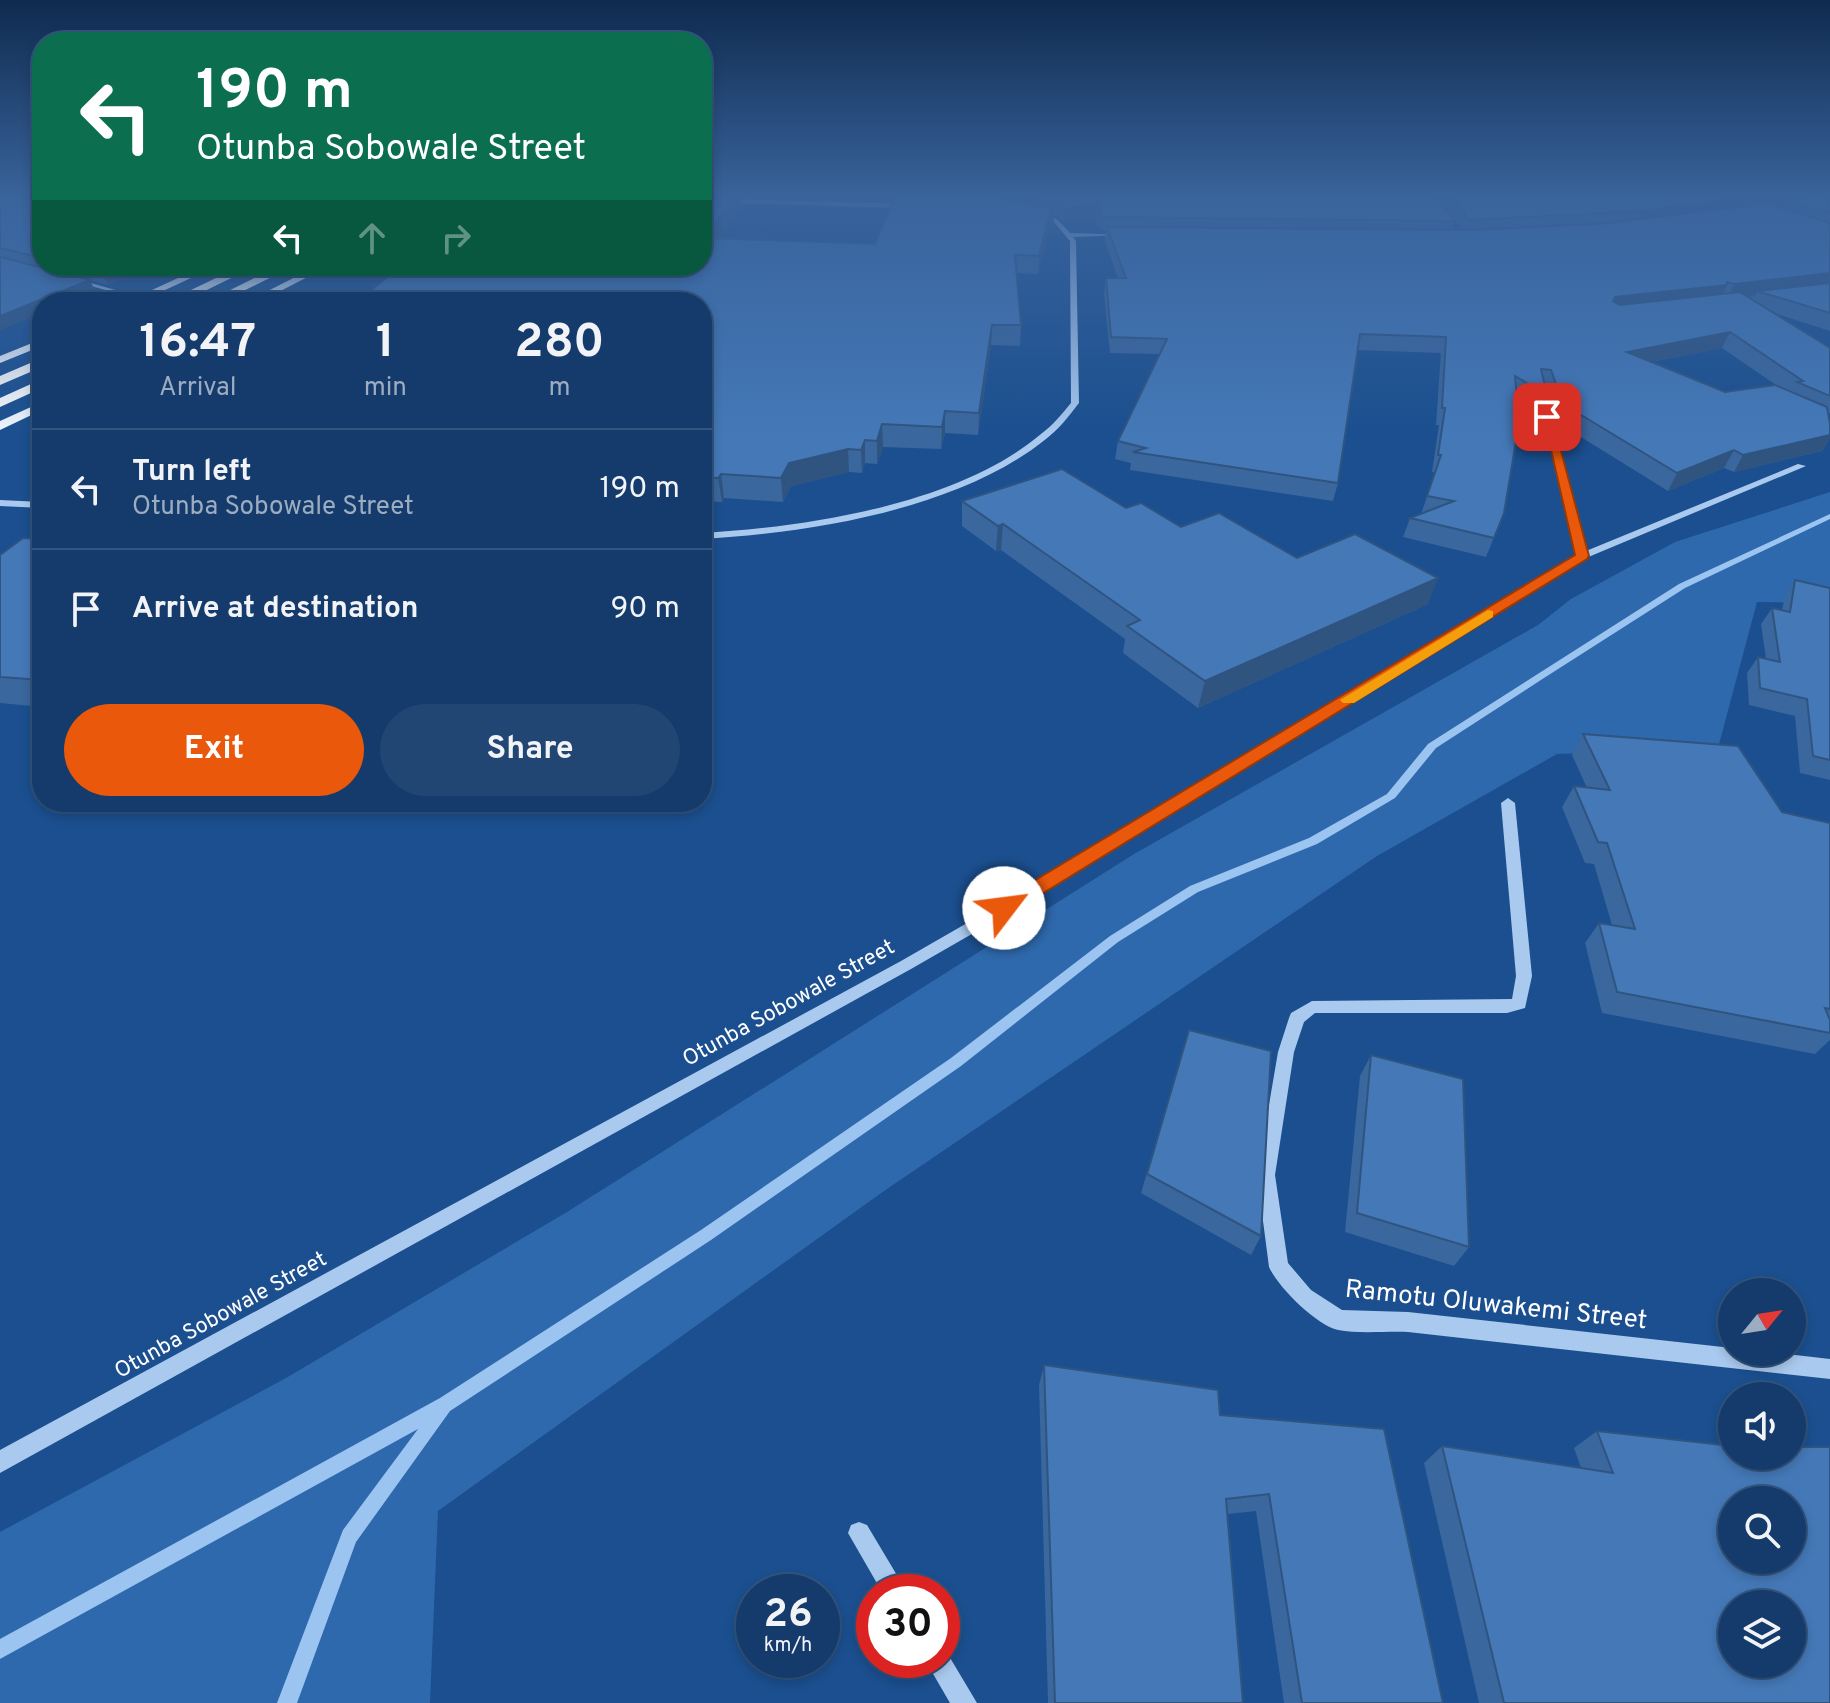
<!DOCTYPE html>
<html lang="en">
<head>
<meta charset="utf-8">
<style>
  :root { --surface:#143b6b; --page:#214673; --text:#f1f3f6; --muted:#9dadc1; --line:#33557e; --accent:#ea580c }
  body { margin:0; font-family:Overpass,sans-serif; background:var(--page); color:var(--text); height:100vh; display:flex; flex-direction:column; font-size:30px; white-space:nowrap }
  * { box-sizing:border-box; margin:0 }
  p { font-size:26px; color:var(--muted) }
  .icon { flex:none; width:44px; height:44px; fill:none; stroke:currentColor; stroke-width:2; stroke-linecap:round; stroke-linejoin:round }
  .map { position:relative; flex:1; overflow:hidden }
  .sheet { position:absolute; left:32px; top:292px; width:680px; height:520px; display:flex; flex-direction:column; background:var(--surface); border-radius:32px; box-shadow:0 4px 12px #0003,0 0 0 2px var(--line) }
  .sheet>* { flex:none }
  .hud { position:absolute; left:32px; top:32px; width:680px; height:244px; border-radius:32px; box-shadow:0 4px 12px #0003,0 0 0 2px var(--line); background:#0b6e4f; color:#fff; overflow:hidden }
  .needle { width:52px; rotate:60deg }
  .tools { position:absolute; left:1718px; top:1278px; display:grid; gap:16px }
  .tools a { display:grid; place-items:center; width:88px; height:88px; border-radius:50%; background:var(--surface); box-shadow:0 4px 12px #0003,0 0 0 2px var(--line); font-size:40px }
  .speed { position:absolute; left:736px; top:1574px; display:flex; gap:16px; font-size:40px; font-weight:700; text-align:center }
  .speed>* { display:grid; place-content:center; width:104px; height:104px; border-radius:50%; background:var(--surface); box-shadow:0 4px 12px #0003,0 0 0 2px var(--line); line-height:1 }
  .speed small { font-size:20px; font-weight:400 }
  .speed .limit { border:12px solid #d22; background:#fff; color:#111 }
  .pin { position:absolute; display:grid; place-items:center; width:68px; height:68px; color:#fff; margin:-34px; border-radius:16px; box-shadow:0 4px 12px #0006 }
  .me { position:absolute; width:88px; margin:-44px; rotate:60deg; stroke-linejoin:round; filter:drop-shadow(0 0 6px #0008) }
  .turn { display:flex; align-items:center; gap:28px; height:168px; padding:0 32px; font-size:36px }
  .turn .icon { width:104px; height:104px; stroke-width:2.5 }
  .turn b { display:block; font-size:56px; line-height:68px }
  .lanes { display:flex; align-items:center; height:76px; padding:0 32px; background:#0003; justify-content:center; gap:40px; direction:ltr }
  .lanes .off { opacity:.35 }
  .eta { display:flex; justify-content:space-evenly; align-items:center; height:136px; text-align:center }
  .eta b { font-size:48px; font-weight:700; line-height:56px }
  .cta { display:flex; gap:16px; margin-top:auto; padding:16px 32px }
  .cta a { flex:1; height:92px; border-radius:48px; background:var(--accent); color:#fff; font-size:32px; font-weight:700; line-height:92px; text-align:center }
  .cta a+a { background:var(--page); color:var(--text) }
  ul { padding:0; list-style:none }
  li { display:flex; align-items:center; gap:24px; height:120px; padding:0 32px; border-top:2px solid var(--line) }
  li div { flex:1 }
  li b { display:block; font-size:30px }
  li em { font-style:normal }
  .map>svg:first-child { display:block }
  .green { fill:#2e69ad }
  .lines { fill:none; stroke-linecap:round; stroke-linejoin:round }
  .stream { fill:#9cc4f0; fill-rule:evenodd }
  .minor { fill:#a9c9ee; fill-rule:evenodd }
  .major { fill:#f0f6ff; fill-rule:evenodd }
  .highway { fill:#fff; fill-rule:evenodd }
  .wall { fill:#3a679d; fill-rule:evenodd }
  .shaded-wall { fill:#305480 }
  .building { fill:#4478b7; stroke:#305480; stroke-width:2; fill-rule:evenodd }
  .route { fill:#ea580c; stroke:#983908; stroke-width:2 }
  .slow { fill:#f59e0b }
  .labels { text-anchor:middle; dominant-baseline:central; stroke-width:7; stroke-linejoin:round; paint-order:stroke }
  .street-label { font-size:22px; fill:#fff; stroke:#1b4f8f }
  .near-street-label { font-size:26px; fill:#fff; stroke:#1b4f8f }
</style>
</head>
<body>
<div class="map">
<svg width="1830" height="1703" viewBox="0 0 1830 1703">
  <rect width="100%" height="100%" fill="#1b4f8f"/>
  <path class="green" d="M1830,492V603L1757,602L1718,748L1557,754L1377,856L884,1191L438,1511L430,1703H0V1532L286,1378L567,1212L1134,854L1538,625L1571,599L1675,542Z"/>
  <g class="lines">
    <path class="stream" d="M1830,514V519L1685,588L1544,678L1436,748L1395,798L1317,844L1198,892L1118,942L961,1066L711,1240L450,1411L356,1542L297,1703H277L343,1530L418,1429L0,1659V1639L440,1398L701,1230L951,1058L1110,936L1190,886L1309,838L1387,794L1428,744L1679,584Z"/>
    <g class="minor">
      <path d="M702,198L908,204L911,206L908,208L702,202Z"/>
      <path d="M1036,213L1057,219L1070,233L1128,235L1073,237L1076,241L1079,403C1069,416 1059,429 1046,439C959,509 811,533 702,539V533C808,527 958,504 1041,434C1053,425 1062,414 1071,403L1070,241L1053,221L1034,216Z"/>
      <path d="M73,279H77L143,298L138,299L73,281Z"/>
      <path d="M1537,387L1544,389L1586,551L1798,464L1806,466L1586,558L1059,884L911,969L0,1473V1450L901,961L1049,876L1577,555Z"/>
      <path d="M0,500L42,502V508L0,506Z"/>
      <path d="M1508,798L1515,803L1532,976L1525,1008L1507,1013H1315L1304,1022L1294,1052L1275,1175L1288,1263L1311,1290L1342,1310L1408,1312L1732,1348V1352H1770L1830,1359V1379L1408,1332C1387,1331 1358,1334 1338,1330C1316,1325 1278,1287 1269,1267L1257,1175L1278,1052L1289,1018L1291,1013L1312,1001L1512,999L1516,976L1501,803Z"/>
      <path d="M859,1522L867,1525L907,1592H882L848,1533L851,1525Z"/>
      <path d="M942,1650L946,1651L977,1703H950L925,1660H942Z"/>
    </g>
    <g class="major">
      <path d="M204,266H217L139,302H126Z"/>
      <path d="M317,266H329L259,302H246Z"/>
      <path d="M42,339V346L0,363V356Z"/>
      <path d="M42,402V410L0,430V421Z"/>
    </g>
    <g class="highway">
      <path d="M241,266H256L182,302H166Z"/>
      <path d="M279,266H294L221,302H206Z"/>
      <path d="M42,358V367L0,385V376Z"/>
      <path d="M42,379V388L0,407V398Z"/>
    </g>
  </g>
  <g class="wall">
    <path d="M0,196H42V266H149L108,285L0,256Z"/>
    <path d="M702,196H749H741L742,206L719,239L875,244L893,199L803,196H1437L1455,221L1452,230H1462L1438,196H1830V331L1774,313L1830,348V413L1828,414L1830,424V438L1822,451L1734,472L1724,468L1668,491L1555,421L1545,386L1547,395L1540,411L1517,397L1504,513L1486,557L1403,537L1410,518L1421,514L1435,473L1432,472L1439,425H1436L1441,353L1357,350L1338,483L1333,501L1130,470L1131,463L1115,459L1118,441L1159,354L1110,353L1104,293L1106,278H1118L1105,241L1106,231L1102,230L1097,227L1095,215L1064,222L1058,216L1054,215L1053,225L1050,226L1038,274L1016,273L1021,325L1020,346L991,345L978,435L945,433L941,449L883,447L877,464L865,463L862,473L849,472L791,486L783,502L724,498L722,502L702,501ZM1785,203L1783,208L1774,205ZM1722,348L1776,385L1725,392L1651,362Z"/>
    <path d="M962,501L1126,508L1181,527L1297,558L1428,604L1198,708L1123,653L1125,639L1001,550L996,551L962,526Z"/>
    <path d="M42,539V707L0,703V555Z"/>
    <path d="M1795,580L1830,588V780L1800,773L1795,716L1749,705L1747,673L1758,657L1766,659L1761,624L1772,608L1782,610L1785,596Z"/>
    <path d="M1583,734L1782,812L1830,823V1040L1815,1054L1602,1013L1585,943L1599,923L1612,925L1594,864L1585,863L1562,807L1574,786L1587,788L1572,755Z"/>
    <path d="M1189,1030L1261,1236L1251,1255L1141,1193Z"/>
    <path d="M1371,1055L1469,1247L1454,1266L1345,1232L1360,1076Z"/>
    <path d="M1044,1365L1220,1415L1443,1703H1284L1256,1511L1228,1514L1243,1703H1048L1039,1385Z"/>
    <path d="M1597,1431L1732,1456L1830,1703H1479L1424,1463L1442,1446L1581,1468L1574,1448Z"/>
  </g>
  <g class="shaded-wall">
    <path d="M736,196H741L742,206L706,257L704,238Z"/>
    <path d="M1752,196H1830L1787,200L1785,203L1637,224L1642,211Z"/>
    <path d="M1097,202L1095,215L1064,222L1066,209Z"/>
    <path d="M1054,208L1053,225L1050,226L1038,274L1039,256L1051,209Z"/>
    <path d="M122,266H149L108,285L103,274Z"/>
    <path d="M1830,273V287L1757,291L1755,296L1727,299L1734,284Z"/>
    <path d="M90,280L95,291L68,302H42V313L0,330V316Z"/>
    <path d="M1727,285L1720,299L1609,312L1615,297Z"/>
    <path d="M992,325L991,345L978,435L979,413Z"/>
    <path d="M1730,332L1722,348L1620,368L1627,352Z"/>
    <path d="M945,411V433L941,449L942,427Z"/>
    <path d="M882,424L883,447L877,464V441Z"/>
    <path d="M1830,435V438L1822,451L1734,472L1743,455Z"/>
    <path d="M865,440V463L862,473L861,450Z"/>
    <path d="M848,449L849,472L791,486L783,502L781,478L789,463Z"/>
    <path d="M1734,450L1724,468L1668,491L1677,473Z"/>
    <path d="M721,474L724,498L722,502L718,478Z"/>
    <path d="M1003,524L1001,550L996,551L998,526Z"/>
    <path d="M1438,578L1428,604L1198,708L1205,681Z"/>
  </g>
  <g class="building">
    <path d="M0,196H42V258L0,248Z"/>
    <path d="M702,196H736L704,238L875,244L895,196H990L1054,208L1051,209L1039,256L1015,255L1021,325H992L979,413L945,411L942,427L882,424L877,441L865,440L861,450L848,449L789,463L781,478L721,474L718,478H702V302H357L401,266H702Z"/>
    <path d="M1021,196H1437L1455,221L1103,217L1099,214L1097,202L1066,209L1059,203Z"/>
    <path d="M1451,196H1752L1642,211L1469,220Z"/>
    <path d="M1818,196H1830V213L1787,200Z"/>
    <path d="M1769,203L1830,223V273L1734,284L1727,282V285L1615,297L1613,301L1620,305L1740,292L1830,348V396L1797,382L1803,381L1730,332L1627,352L1725,392L1775,385L1827,407L1830,424V435L1743,455L1734,450L1677,473L1563,404L1551,370L1541,369L1547,395L1515,376L1519,423L1504,513L1494,538L1410,518L1454,501L1427,496L1441,455H1438L1445,408H1442L1446,337L1360,334L1338,483L1133,452L1146,448L1118,441L1167,339L1111,337L1106,278H1126L1107,227L1474,230L1608,223Z"/>
    <path d="M0,257L90,280L0,316Z"/>
    <path d="M71,266H122L103,274Z"/>
    <path d="M1830,283V313L1757,291Z"/>
    <path d="M1062,469L1126,508L1141,503L1181,527L1219,513L1297,558L1355,534L1438,578L1205,681L1127,626L1140,620L1003,524L998,526L962,501Z"/>
    <path d="M23,538L42,539V680L0,677V555Z"/>
    <path d="M1795,580L1830,588V760L1813,756L1807,699L1760,688L1758,657L1780,662L1772,608L1790,612Z"/>
    <path d="M1583,734L1738,746L1782,812L1830,823V1009L1825,1008L1830,1020V1033L1617,992L1599,923L1635,929L1607,843L1598,842L1574,786L1610,790Z"/>
    <path d="M1189,1030L1271,1051L1261,1236L1147,1174Z"/>
    <path d="M1371,1055L1463,1079L1469,1247L1357,1213Z"/>
    <path d="M1044,1365L1218,1390L1220,1415L1384,1429L1443,1703H1302L1269,1494L1226,1499L1243,1703H1055Z"/>
    <path d="M1597,1431L1732,1446V1456H1792V1447H1830V1703H1504L1442,1446L1613,1473ZM1732,1500H1792V1560H1732ZM1732,1604H1792V1664H1732Z"/>
  </g>
  <linearGradient id="sky" x2="0" y2="1"><stop stop-color="#0f2b4f"/><stop offset="0.45" stop-color="#39639b"/><stop offset="1" stop-color="#39639b" stop-opacity="0"/></linearGradient>
  <rect width="1830" height="434" fill="url(#sky)"/>
  <path class="route" d="M1543,415L1552,417L1589,556L1587,559L1011,913H997L995,908L997,903L1575,555Z"/>
  <path class="slow" d="M1488,610L1493,611V617L1354,703H1343L1340,700Z"/>
  <g class="labels">
    <g class="street-label">
      <text transform="translate(789 1004) rotate(-29)">Otunba Sobowale Street</text>
      <text transform="translate(221 1316) rotate(-29)">Otunba Sobowale Street</text>
    </g>
    <g class="near-street-label">
      <text transform="translate(1496 1306) rotate(6)">Ramotu Oluwakemi Street</text>
    </g>
  </g>
</svg>
<div class="tools">
<a><svg class="needle" viewBox="-14 -14 28 28"><path d="M0-13l5 13h-10z" fill="#e53935"/><path d="M0 13l5-13h-10z" fill="#9dadc1"/></svg></a>
<a><svg class="icon" aria-label="sound" viewBox="0 0 24 24"><path d="M4 9h4l5-4v14l-5-4H4zM17 9q2 3 0 6"/></svg></a>
<a><svg class="icon" aria-label="search" viewBox="0 0 24 24"><circle cx="10" cy="10" r="6"/><path d="M15 15l6 6"/></svg></a>
<a><svg class="icon" aria-label="layers" viewBox="0 0 24 24"><path d="M12 4l9 5-9 5-9-5zM3 14l9 5 9-5"/></svg></a>
</div>
<div class="speed"><div>26<small>km/h</small></div><div class="limit">30</div></div>
<div class="pin" style="left:1547px;top:417px;background:#d93025"><svg class="icon" aria-label="arrive" viewBox="0 0 24 24"><path d="M6 21V4h12l-3 4 3 4H6"/></svg></div>
<svg class="me" style="left:1004px;top:908px" viewBox="-20 -20 40 40"><circle r="19" fill="#fff"/><path d="M0-13L10 11 0 6-10 11z" fill="#ea580c"/></svg>
<div class="hud">
<div class="turn"><svg class="icon" aria-label="left" viewBox="0 0 24 24"><path d="M17 20v-9H6M10 6l-5 5 5 5"/></svg><div><b>190 m</b>Otunba Sobowale Street</div></div>
<div class="lanes"><svg class="icon" aria-label="left" viewBox="0 0 24 24"><path d="M17 20v-9H6M10 6l-5 5 5 5"/></svg><svg class="icon off" aria-label="ahead" viewBox="0 0 24 24"><path d="M12 20V5M6 11l6-6 6 6"/></svg><svg class="icon off" aria-label="right" viewBox="0 0 24 24"><path d="M7 20v-9h11M14 6l5 5-5 5"/></svg></div>
</div>
<section class="sheet">
<div class="eta">
<div><b>16:47</b><p>Arrival</p></div>
<div><b>1</b><p>min</p></div>
<div><b>280</b><p>m</p></div>
</div>
<ul>
<li><svg class="icon" aria-label="left" viewBox="0 0 24 24"><path d="M17 20v-9H6M10 6l-5 5 5 5"/></svg><div><b>Turn left</b><p>Otunba Sobowale Street</p></div><em>190 m</em></li>
<li><svg class="icon" aria-label="arrive" viewBox="0 0 24 24"><path d="M6 21V4h12l-3 4 3 4H6"/></svg><div><b>Arrive at destination</b></div><em>90 m</em></li>
</ul>
<div class="cta"><a>Exit</a><a>Share</a></div>
</section>
</div>
</body>
</html>
